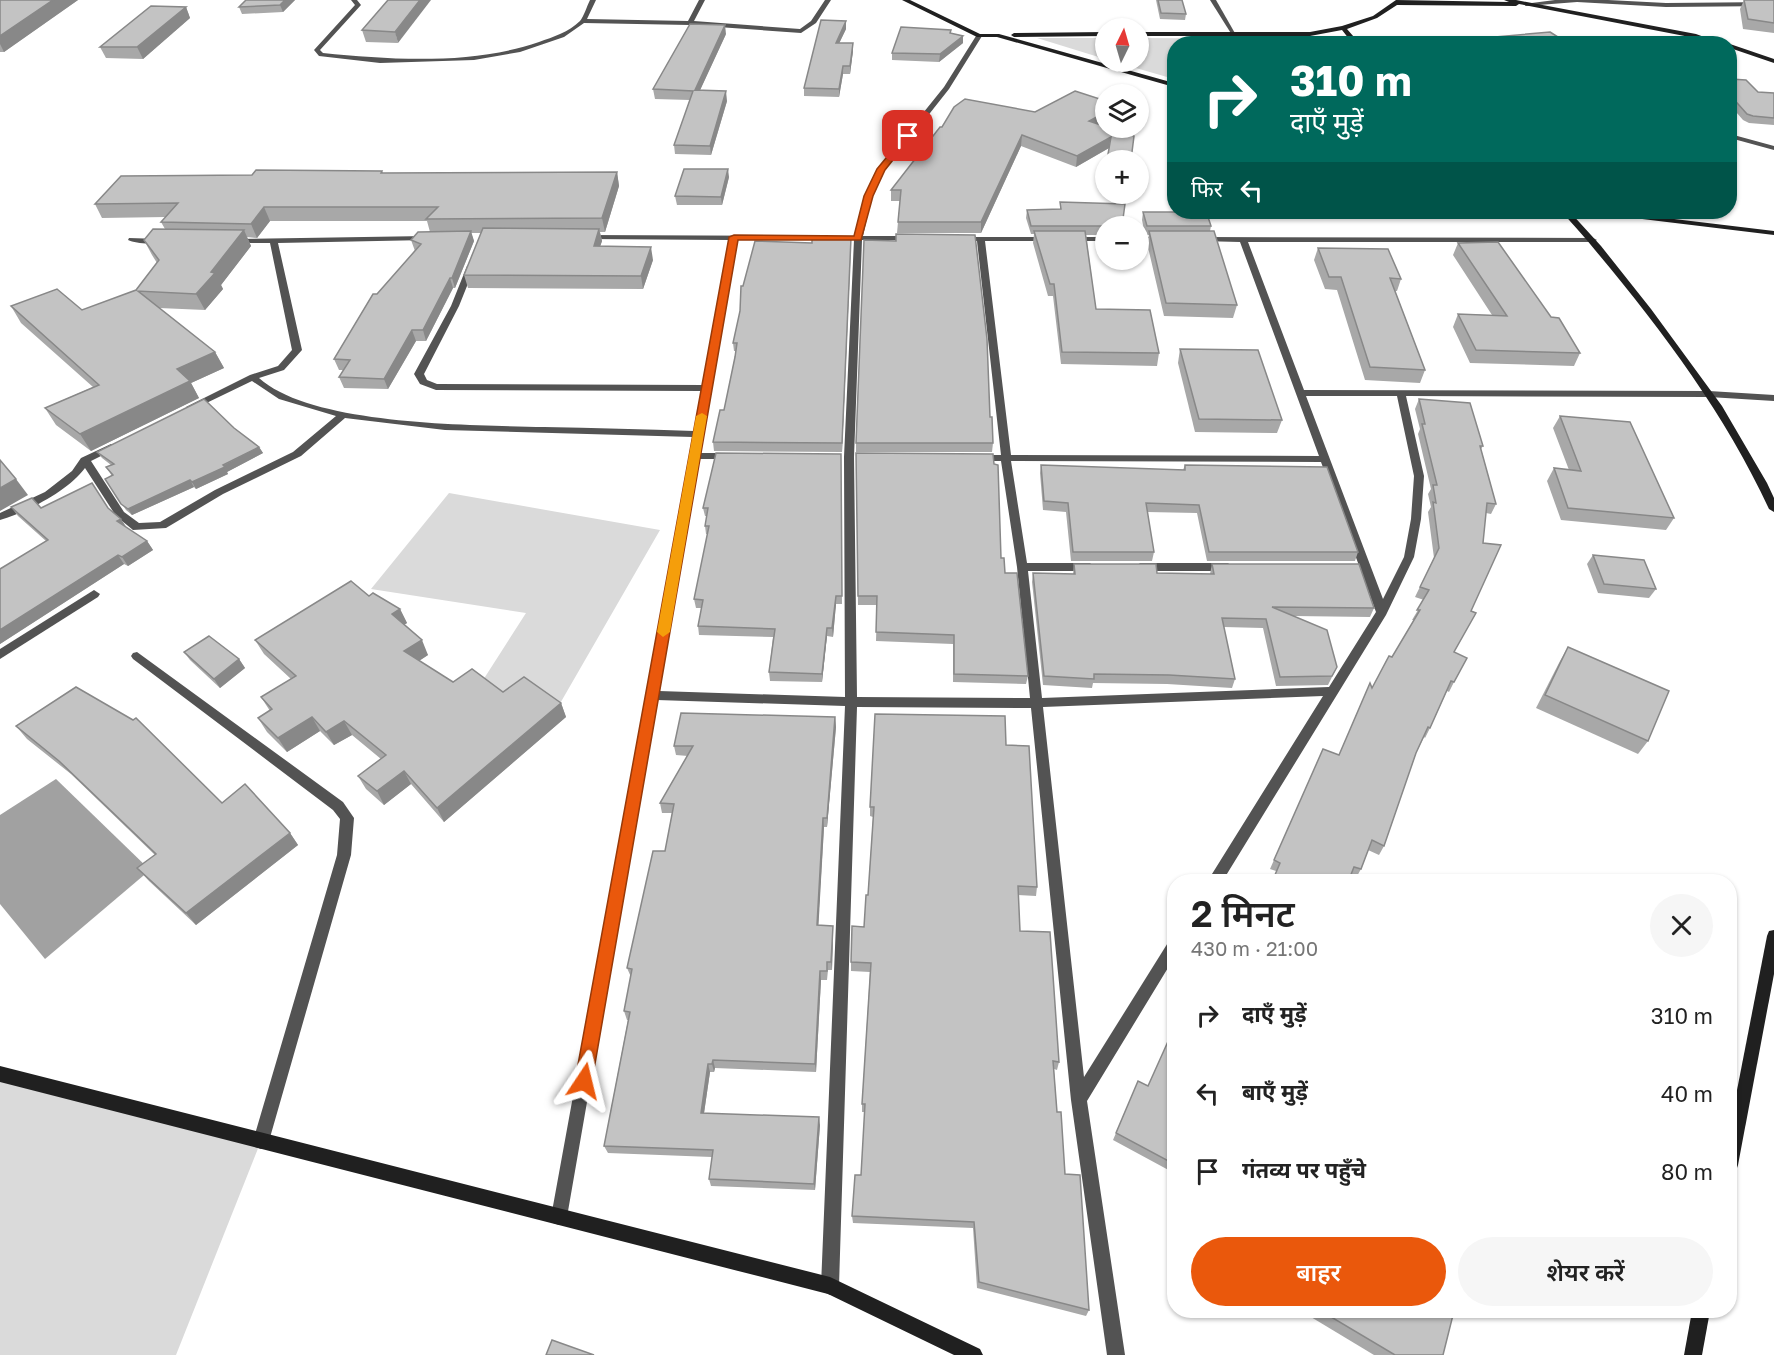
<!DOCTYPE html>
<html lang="hi">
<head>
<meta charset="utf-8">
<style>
  :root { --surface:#fff; --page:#f6f6f6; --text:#222; --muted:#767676; --accent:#ea580c }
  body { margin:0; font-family:"Golos Text","Noto Sans Devanagari",sans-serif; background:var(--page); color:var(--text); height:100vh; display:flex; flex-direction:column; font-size:22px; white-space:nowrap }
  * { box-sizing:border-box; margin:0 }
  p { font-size:20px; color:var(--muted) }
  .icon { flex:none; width:33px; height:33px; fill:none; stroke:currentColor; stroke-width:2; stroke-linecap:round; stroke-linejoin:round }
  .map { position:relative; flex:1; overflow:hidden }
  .side { position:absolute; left:1167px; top:874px; width:570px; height:444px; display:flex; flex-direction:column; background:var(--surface); border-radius:24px; box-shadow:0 2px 4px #0004 }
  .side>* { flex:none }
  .top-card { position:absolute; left:1167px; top:36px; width:570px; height:183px; border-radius:24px; box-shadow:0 2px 4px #0004; background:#00695c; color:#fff; overflow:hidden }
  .needle { width:39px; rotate:5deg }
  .fabs { position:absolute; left:1095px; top:18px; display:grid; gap:12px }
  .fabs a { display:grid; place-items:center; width:54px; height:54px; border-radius:50%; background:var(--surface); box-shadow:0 2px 4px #0004; font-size:30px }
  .pin { position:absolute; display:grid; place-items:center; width:51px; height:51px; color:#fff; margin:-26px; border-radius:12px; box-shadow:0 3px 9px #0006 }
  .me { position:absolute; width:66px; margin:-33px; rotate:10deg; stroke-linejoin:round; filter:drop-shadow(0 0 4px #0008) }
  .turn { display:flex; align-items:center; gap:21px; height:126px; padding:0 24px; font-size:27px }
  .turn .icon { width:78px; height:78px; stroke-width:2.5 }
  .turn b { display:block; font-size:42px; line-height:51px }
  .then { display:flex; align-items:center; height:57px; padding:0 24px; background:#0003; gap:12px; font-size:22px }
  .round { display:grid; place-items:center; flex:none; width:63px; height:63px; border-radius:32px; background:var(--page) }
  .head { display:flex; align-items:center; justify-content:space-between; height:102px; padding:0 24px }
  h1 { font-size:36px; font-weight:600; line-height:45px }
  .button { display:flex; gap:12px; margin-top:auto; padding:12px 24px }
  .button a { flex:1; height:69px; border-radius:36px; background:var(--accent); color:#fff; font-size:24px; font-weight:600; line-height:69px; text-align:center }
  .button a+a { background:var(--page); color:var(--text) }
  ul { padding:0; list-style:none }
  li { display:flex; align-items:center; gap:18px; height:78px; padding:0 24px }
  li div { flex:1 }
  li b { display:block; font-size:22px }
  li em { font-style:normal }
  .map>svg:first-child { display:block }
  .green { fill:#dadada }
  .water { fill:#a1a1a1 }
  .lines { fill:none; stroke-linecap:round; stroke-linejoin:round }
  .lane { fill:#535353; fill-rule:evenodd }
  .street { fill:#535353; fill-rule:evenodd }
  .secondary { fill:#202020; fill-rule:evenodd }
  .wall { fill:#a8a8a8 }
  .shaded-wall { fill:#888 }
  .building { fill:#c3c3c3; stroke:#888; stroke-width:1.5 }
  .route { fill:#ea580c; stroke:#983908; stroke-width:1.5 }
  .slow { fill:#f59e0b }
</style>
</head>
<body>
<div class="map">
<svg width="1774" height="1355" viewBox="0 0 1774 1355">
  <rect width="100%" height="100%" fill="#fff"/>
  <g class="green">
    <path d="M1037,38H1105V59Z"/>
    <path d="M1139,38L1331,39L1337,43L1174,44V79L1115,62H1138Z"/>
    <path d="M449,493L660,530L543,733L460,716L526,613L371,589Z"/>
    <path d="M0,1074L261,1141L176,1355H0Z"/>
  </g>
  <path class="water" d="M56,779L150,870L45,959L0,904V815Z"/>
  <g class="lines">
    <g class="lane">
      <path d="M1210,0H1216L1236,35H1232Z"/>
      <path d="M1555,0H1608L1666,3L1774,2V6L1666,7L1577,2L1526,6L1523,4Z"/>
      <path d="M137,652L343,802L354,818L351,855L269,1141L267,1147L261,1149L255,1147L253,1141L337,855L340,819L333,810L133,659L131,656L133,653Z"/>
    </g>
    <g class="street">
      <path d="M351,0H357L361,5L320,50L323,53C393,60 472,65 539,42C553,37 569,32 580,21C584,16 587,6 590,0H596L587,19L688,21L699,0H705L694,21L800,29L811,21L825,0H831L816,23L801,33L690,25L584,23L564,37L520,52L474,60L380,63L319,56L314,50L355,5Z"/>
      <path d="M979,34L982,36L949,89L885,170L872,196L863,236H910L914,238L910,240H862L854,457L857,697L1030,698L1017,567L1001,461H978L973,458L978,455H1001L977,241H970V237H1048L1052,239L1048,241H985L1011,455L1319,456L1240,242L1200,241V237H1203L1593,238L1597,240L1593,242H1248L1304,390L1709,391L1774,395V401L1709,397L1406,396L1424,476L1421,519L1414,557L1386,615L1222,882H1207L1323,696L1043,707L1084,1077L1169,941L1174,940V958L1087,1101L1125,1355H1107L1071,1100L1031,708L857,707L839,1286L836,1292L830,1295L824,1292L821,1286L845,706L657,700L567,1217L565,1223L559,1225L553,1223L551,1217L693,437L445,430L345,418L301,456L223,494L166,528L133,530L116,516L85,468C68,491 27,512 0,520V513L45,492L72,471L81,458L111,444L115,445V449L91,461L124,512L139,523L160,522L215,490L293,452L336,416L279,399L252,381L194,409H188L186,407L250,375L278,366L292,350L270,243H235L231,241L232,239L427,236L431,238L427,240L278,243L302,350L284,370L259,378C312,426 473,425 544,427C594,428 644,429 694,431L702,391L436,390L420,384L414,374L451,306L467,266L471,264L475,266L459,306L424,374L427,380L437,384L703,385L729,240L586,239L582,237L583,235L826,236L830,238L829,240H737L700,453H729L734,456L729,459H699L659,691L845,697L844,457L854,240L846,238L855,236L864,196L878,169L944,87L976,36ZM1306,396H1397L1414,476L1411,519L1404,557L1383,599ZM1011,461L1321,462L1376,612L1329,687L1042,698L1028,571H1090L1095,567L1090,563H1027Z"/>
      <path d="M1730,134L1774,146V150L1730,138Z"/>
      <rect x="1069" y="237" width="37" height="4"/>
      <path d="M1138,237H1164L1168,239L1164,241H1138Z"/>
      <path d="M129,238L160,239L164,241C156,245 136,244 128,240Z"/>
      <path d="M1140,563H1228L1233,567L1228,571H1140L1135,567Z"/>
      <path d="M94,590L100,594L98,597L0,659V649Z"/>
    </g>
    <g class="secondary">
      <path d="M902,0H910L980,34H999L1174,83V87L997,37H977Z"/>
      <path d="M1396,0L1509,2L1504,0H1516L1696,34L1723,44H1712L1695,38L1519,4L1516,6L1397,5L1377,18L1347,29L1360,44H1353L1342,30L1310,36H1138V32H1310L1342,26L1373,16Z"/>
      <path d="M1106,32V36L1014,37L1011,35L1014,33Z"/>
      <path d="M1730,44L1774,59V63L1730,48Z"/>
      <path d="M1562,212H1570L1601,246L1651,309L1722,406L1767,483L1774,498V512L1769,509C1725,414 1662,330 1595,250C1585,237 1573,225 1562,212Z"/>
      <path d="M1597,212H1616L1774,231V235L1601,214Z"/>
      <path d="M1774,930V974L1738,1165L1736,1171L1730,1173V1126L1767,936L1769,931Z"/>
      <path d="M0,1066L830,1277L980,1349L983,1355H954L828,1294L0,1082Z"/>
      <path d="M1692,1311H1710L1702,1355H1684Z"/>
    </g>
  </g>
  <g class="wall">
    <path d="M0,0H78L4,52H0Z"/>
    <path d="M246,0H295L283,12L242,14L239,7Z"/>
    <path d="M388,0L398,43L366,42L362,30Z"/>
    <path d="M1156,0H1182L1186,14L1185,20L1160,19Z"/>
    <path d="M1708,0H1774V33L1743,29L1740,9L1744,0Z"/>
    <path d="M186,7L190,18L143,59L106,58L100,47Z"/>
    <path d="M846,21V29L839,43H853V51L850,74H843L839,97L804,96V88Z"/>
    <path d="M951,33L963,36V43L939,62L892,60V53Z"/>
    <path d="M726,34L700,90L727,101L711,155L675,154L674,145L690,100L655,99L653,89Z"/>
    <path d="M1494,37L1569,44H1492Z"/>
    <path d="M1730,79L1758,92L1774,93V125L1749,123L1743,120L1730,105Z"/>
    <path d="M1106,101V122L1100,125L1109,148L1076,167L1021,146L981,233H897L898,222L900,201H891V190L942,127Z"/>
    <path d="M382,171L383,173L617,172L619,186L605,232H600L602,241L600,246L653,260L643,289L468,288L464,275L481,233H471L474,241L455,288H453L426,341H416L388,389L344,388L339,377L343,370H339L334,359L377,294L415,251L411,240L430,232L427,221H270L257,238L247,237L251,246L221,285L223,289L205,310L159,308L215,352L224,368L191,383L199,398L91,451L56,425L45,408L93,387L21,323L11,306L82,310L136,290L157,263L152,255L144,240L165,229L161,222L166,217L102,218L95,204L252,175Z"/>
    <path d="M729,177L722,205H677L675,196Z"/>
    <path d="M1060,202L1106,226V235H1086L1096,309L1159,353L1157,366L1061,364L1053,296H1048L1033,243L1034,234H1031L1026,218L1027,210L1060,209Z"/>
    <path d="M1143,212L1186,217L1211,226L1210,231L1237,305L1233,318L1164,316L1147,243L1149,235H1145L1142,220Z"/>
    <path d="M1287,212H1336L1330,217L1298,215Z"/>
    <path d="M851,238L842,452L714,451L713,442L724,410L736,351H734L733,343L740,311L743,286L812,243Z"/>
    <path d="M1458,243L1551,317L1580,353L1574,366L1470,363L1453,327L1458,314L1492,315L1453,255Z"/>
    <path d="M1318,248L1401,279L1397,291H1395L1425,370L1420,383L1365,380L1337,290L1325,289L1314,260Z"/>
    <path d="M1180,349L1282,420L1277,433L1195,432L1178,363Z"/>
    <path d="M1419,399L1483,446L1481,449L1496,504L1491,514L1486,513L1471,611L1454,652V682L1449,692L1447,691L1430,728L1425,738L1424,737L1416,753L1384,846L1379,855L1368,850L1361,869L1356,878L1351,876L1276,871L1270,869L1323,749L1339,755L1370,683L1372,688L1392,657L1414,620H1412L1424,600L1415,597L1434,558L1428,512L1431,507L1428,494L1431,489L1418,434L1420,429L1415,409Z"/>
    <path d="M1560,416L1674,518L1666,530L1561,520L1547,481L1554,468L1569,470L1553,428Z"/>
    <path d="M990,417L993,443L992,452H856V443Z"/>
    <path d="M234,428L259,447L263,453L227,472L228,474L196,489L194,487L132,515L126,510L105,479L112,476L106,467L111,465L102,458L97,452Z"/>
    <path d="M856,453L1001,558L1028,676L1026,684L953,682V644L876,641L877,605H858Z"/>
    <path d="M841,454L842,604H836L833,637L827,636L822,682L770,681L769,672L773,637L699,635L698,626L702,608H696L694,599L708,534H706L705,526L707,516H705L703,508Z"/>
    <path d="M1041,465L1183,470L1185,465L1358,552L1355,561H1207L1197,513L1147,512L1154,552L1152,561H1071L1066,512L1043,510L1040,473Z"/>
    <path d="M11,507L41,508L109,509L127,528L147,541L153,550L128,566L124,564L0,644V569L46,541L18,516Z"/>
    <path d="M1593,555L1656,589L1649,598L1598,593L1587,564Z"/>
    <path d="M1074,564L1157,573L1210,574L1212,564L1374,608L1370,617L1294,616L1337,667L1328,685L1276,686L1263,628L1224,627L1235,679L1232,688L1167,684L1093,683L1092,688L1043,685L1032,582L1033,573L1073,574Z"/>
    <path d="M369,596L400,609L407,623L404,625L428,655L419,661L453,682L561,703L566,717L444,822L411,784L384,805L366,789L358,776L381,759L352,735L334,745L320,731L287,752L267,732L258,718L270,711L261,697L291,679L264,654L255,640Z"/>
    <path d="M1568,647L1648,741L1638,754L1536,708L1560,661Z"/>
    <path d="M184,652L239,659L245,668L220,688L190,660Z"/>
    <path d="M835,717L836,727L827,827H824L818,925L833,935L832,970H828L827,980H821L816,1072L715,1068L714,1072H710L704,1113L820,1125L815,1190L711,1186L709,1179L712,1157L608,1153L604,1146L628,1020H627L624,1011L631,977L627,968L665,851L672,813H662L660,803L688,756L676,755L674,746Z"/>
    <path d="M16,726L290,833L298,845L196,925L149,881L137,868L155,855L71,774L27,739Z"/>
    <path d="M1006,745L1037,887L1036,896L1018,895L1020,931L1059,1062L1057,1070L1054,1069L1057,1112L1065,1174L1089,1310L1086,1316L977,1288L973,1228L853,1223L852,1216L861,1175L865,1112H862V1104L870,972L851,971V962L864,927L868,895L873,817L870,816V807Z"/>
    <path d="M1174,1034V1173L1113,1140L1138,1081L1148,1086Z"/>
    <path d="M1301,1311H1454L1443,1355H1374Z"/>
  </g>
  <g class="shaded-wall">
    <path d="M53,0H78L4,52L0,44V36Z"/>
    <path d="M285,0H295L283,12L280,5Z"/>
    <path d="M420,0H431L398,43L395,32Z"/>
    <path d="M186,7L190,18L143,59L137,47Z"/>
    <path d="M846,21V29L836,50V43Z"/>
    <path d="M725,25L726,34L696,99L695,90Z"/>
    <path d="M963,36V43L939,62L940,54Z"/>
    <path d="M853,43V51L850,74V66Z"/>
    <path d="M843,66V74L839,97V89Z"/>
    <path d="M726,91L727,101L711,155L710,146Z"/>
    <path d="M1106,112V122L1088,132L1089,121Z"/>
    <path d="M1022,135L1021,146L981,233V222Z"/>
    <path d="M1111,137L1109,148L1076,167L1077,156Z"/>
    <path d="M728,169L729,177L722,205L721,197Z"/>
    <path d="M617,172L619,186L605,232L602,218Z"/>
    <path d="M264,207L270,221L257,238L251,224Z"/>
    <path d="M1331,212H1336L1330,217Z"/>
    <path d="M599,229L602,241L596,259L594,246Z"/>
    <path d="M244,230L251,246L221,285L223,289L205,310L196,294L211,272Z"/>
    <path d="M471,231L474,241L455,288L452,278Z"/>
    <path d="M851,238V246L842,452V443Z"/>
    <path d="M651,247L653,260L643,289L641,276Z"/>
    <path d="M450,278L453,288L426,341L423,330Z"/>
    <path d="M412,330L416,341L388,389L384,379Z"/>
    <path d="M215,352L224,368L191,383L199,398L91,451L80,434L177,369Z"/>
    <path d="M259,447L263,453L227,472L228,474L196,489L192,482Z"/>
    <path d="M16,479L28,495L0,511V488Z"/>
    <path d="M190,480L194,487L132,515L128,509Z"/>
    <path d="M121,519L127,528L117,521Z"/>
    <path d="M147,541L153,550L128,566L122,557Z"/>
    <path d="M118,555L124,564L0,644V630Z"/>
    <path d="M836,596V604L833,637L832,628Z"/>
    <path d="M400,609L407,623L399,628L392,614Z"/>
    <path d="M827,628V636L822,682V674Z"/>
    <path d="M422,640L428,655L411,666L404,651Z"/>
    <path d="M239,659L245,668L220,688L214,679Z"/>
    <path d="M561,703L566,717L444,822L437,808Z"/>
    <path d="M312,717L320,731L287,752L278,738Z"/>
    <path d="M835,717L836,727L827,827V818Z"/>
    <path d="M344,721L352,735L334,745L326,732Z"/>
    <path d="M404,771L411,784L384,805L377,791Z"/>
    <path d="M823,818L824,827L818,934L817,925Z"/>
    <path d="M290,833L298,845L196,925L186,913Z"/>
    <path d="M833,926V935L832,970L831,962Z"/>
    <path d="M820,971L821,980L816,1072L815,1064Z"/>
    <path d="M713,1060L715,1068L714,1072L712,1064Z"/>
    <path d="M708,1064L710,1072L703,1120L701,1113Z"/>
    <path d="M819,1117L820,1125L815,1190L814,1184Z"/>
  </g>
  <g class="building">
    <path d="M0,0H53L0,36Z"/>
    <path d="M246,0H285L280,5L239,7Z"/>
    <path d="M388,0H420L395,32L362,30Z"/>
    <path d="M1158,0H1182L1186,14L1161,13Z"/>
    <path d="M1744,0H1774V23L1748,19Z"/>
    <path d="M151,6L186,7L137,47H100Z"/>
    <path d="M821,20L846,21L836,43H853L850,66H843L839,89L804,88Z"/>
    <path d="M690,24L725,25L695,90L726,91L710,146L674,145L693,91L653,89Z"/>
    <path d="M901,27L951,30L950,33L963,36L940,54L892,53Z"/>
    <path d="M1550,32L1569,44H1503L1494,37Z"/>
    <path d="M1730,79L1746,80L1758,92L1774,93V118L1753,116L1747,114L1730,95Z"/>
    <path d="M1075,91L1106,101V112L1089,121L1134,136L1131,160H1107L1111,137L1077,156L1022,135L981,222H898L901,190H891L940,127H942L954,107L965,99L1035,112Z"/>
    <path d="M684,169H728L721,197L675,196Z"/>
    <path d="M256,170L382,171L381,173L617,172L602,218L426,219L438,207H264L251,224L161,222L178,203L95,204L121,176L252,175Z"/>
    <path d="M1060,202L1125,204L1122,226H1031L1027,210L1061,209Z"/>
    <path d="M1143,212H1185L1186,217H1208L1211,226H1147Z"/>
    <path d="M483,228L599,229L594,246L651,247L641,276L464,275Z"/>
    <path d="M153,229L244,230L211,272L215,273L196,294L138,291L215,352L177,369L190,381L80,434L45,408L99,385L11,306L57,289L82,310L136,290L159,260L144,240Z"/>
    <path d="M471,231L452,278H450L423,330H412L384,379L339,377L350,360L334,359L373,294H377L421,244L411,240L418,232Z"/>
    <path d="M1034,231H1085L1096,309L1150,310L1159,353L1062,352L1054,284H1050Z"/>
    <path d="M1149,231H1214L1237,305L1166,303Z"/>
    <path d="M896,234L975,235L987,339L990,417H992L993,443H856L864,240L896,241Z"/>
    <path d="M812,238H851L842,443L713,442L720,410H724L735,357L737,343H733L740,311L741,286H743L755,241L812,243Z"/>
    <path d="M1498,242L1551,317L1559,318L1580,353L1476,350L1458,314L1507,316L1458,243Z"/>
    <path d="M1318,248L1388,249L1401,279L1390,278L1425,370L1370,367L1341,277H1329Z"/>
    <path d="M1180,349L1258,350L1282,420L1199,419Z"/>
    <path d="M204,399L234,428L259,447L223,465L225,467L192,482L190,480L128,509L121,504L105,479L113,475L106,467L114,464L97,452Z"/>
    <path d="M1419,399L1470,403L1483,446H1480L1496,504L1487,503L1483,543L1501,545L1471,611L1476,613L1454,652L1467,658L1454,682L1451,681L1430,728L1428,727L1416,753L1384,846L1372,840L1361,869L1354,867L1348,882H1272L1280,863L1274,860L1323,749L1339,755L1370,683L1372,688L1389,656L1392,657L1420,610H1417L1429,590L1420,587L1439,548L1433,502L1436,503L1433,485H1437L1422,424H1425Z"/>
    <path d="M1560,416L1630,422L1674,518L1568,508L1554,468L1581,471Z"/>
    <path d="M716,453L841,454L842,596H836L832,628H827L822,674L769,672L775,629L698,626L703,600L694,599L709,526H705L708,508H703Z"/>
    <path d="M856,453L993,454L994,464L998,465L1001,558H1004L1005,573H1017L1028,676L954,674V635L876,632L877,596H858Z"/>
    <path d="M0,460L16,479L0,488Z"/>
    <path d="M1041,465L1185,470V465L1327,467L1358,552H1209L1199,505L1146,503L1154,552H1073L1068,503L1044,501Z"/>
    <path d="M92,483L108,508L121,519L117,521L147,541L122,557L118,555L0,630V569L48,540L11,507L32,498L41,508Z"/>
    <path d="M1593,555L1644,560L1656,589L1604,584Z"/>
    <path d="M1074,564H1156L1157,573L1214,574L1212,564H1359L1374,608L1272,607L1327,630L1337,667L1332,676L1280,677L1266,619L1222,618L1235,679L1169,675L1094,674V679L1044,676L1033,573L1075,574Z"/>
    <path d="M351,581L369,596L373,593L400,609L392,614L422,640L404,651L453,682L472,669L503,692L524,677L561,703L437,808L404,771L377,791L358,776L386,755L344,721L326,732L312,717L278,738L258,718L272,709L261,697L296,676L255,640Z"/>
    <path d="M209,636L239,659L214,679L184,652Z"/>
    <path d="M1568,647L1669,691L1648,741L1545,695Z"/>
    <path d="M76,687L133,720L136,718L222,803L245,784L290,833L186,913L137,868L156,854L59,761L16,726Z"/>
    <path d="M681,713L835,717L827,818H823L817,925L833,926L831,962H827V971H820L815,1064L713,1060L712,1064H708L701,1113L819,1117L814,1184L709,1179L713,1150L604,1146L630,1012L624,1011L632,969L627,968L653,851H665L674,804L660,803L693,746H674Z"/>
    <path d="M875,714L1005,716L1006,745L1029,746L1037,887L1018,886L1020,931L1050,932L1059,1062L1053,1061L1057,1112H1061L1065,1174L1080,1175L1089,1310L979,1282L974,1222L852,1216L855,1175H861L865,1104H862L871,963L851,962L852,926L864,927L866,895H868L874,807H870Z"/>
    <path d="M1174,1034V1164L1116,1133L1138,1081L1148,1086L1170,1037L1172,1038Z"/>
    <path d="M1321,1311H1454L1443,1355H1395Z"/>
    <path d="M552,1340L594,1355H546Z"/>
  </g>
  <path class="route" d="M905,135L912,136L885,170L873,196L861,240H738L592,1081L590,1087L584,1090L577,1087L575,1081L729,237L734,235L854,236L864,196L877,169Z"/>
  <path class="slow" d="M702,413L707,416L670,632L663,637L657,632L696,416Z"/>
</svg>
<div class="fabs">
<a><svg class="needle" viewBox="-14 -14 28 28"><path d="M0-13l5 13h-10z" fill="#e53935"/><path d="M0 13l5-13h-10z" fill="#767676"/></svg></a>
<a><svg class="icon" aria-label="layers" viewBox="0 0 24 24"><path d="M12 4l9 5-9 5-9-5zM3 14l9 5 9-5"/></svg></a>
<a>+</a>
<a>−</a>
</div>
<div class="pin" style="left:908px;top:136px;background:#d93025"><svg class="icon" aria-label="arrive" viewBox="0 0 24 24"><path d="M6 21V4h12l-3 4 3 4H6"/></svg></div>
<svg class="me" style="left:584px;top:1081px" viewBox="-20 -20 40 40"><path d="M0-17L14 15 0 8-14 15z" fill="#ea580c" stroke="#fff" stroke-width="4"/></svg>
<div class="top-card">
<div class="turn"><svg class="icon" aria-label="right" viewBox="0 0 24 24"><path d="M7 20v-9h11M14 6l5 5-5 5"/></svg><div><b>310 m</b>दाएँ मुड़ें</div></div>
<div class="then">फिर<svg class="icon" aria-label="left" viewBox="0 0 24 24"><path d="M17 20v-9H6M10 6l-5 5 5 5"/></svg></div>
</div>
<section class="side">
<div class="head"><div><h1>2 मिनट</h1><p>430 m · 21:00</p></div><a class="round"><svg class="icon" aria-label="close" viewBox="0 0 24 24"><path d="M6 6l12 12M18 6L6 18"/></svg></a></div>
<ul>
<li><svg class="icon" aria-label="right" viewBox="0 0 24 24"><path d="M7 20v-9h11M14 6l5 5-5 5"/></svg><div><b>दाएँ मुड़ें</b></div><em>310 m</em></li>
<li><svg class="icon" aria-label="left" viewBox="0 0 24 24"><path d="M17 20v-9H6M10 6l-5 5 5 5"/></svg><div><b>बाएँ मुड़ें</b></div><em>40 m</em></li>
<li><svg class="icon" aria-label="arrive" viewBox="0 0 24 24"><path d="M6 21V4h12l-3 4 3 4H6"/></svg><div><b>गंतव्य पर पहुँचे</b></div><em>80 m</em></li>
</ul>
<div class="button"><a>बाहर</a><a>शेयर करें</a></div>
</section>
</div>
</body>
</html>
